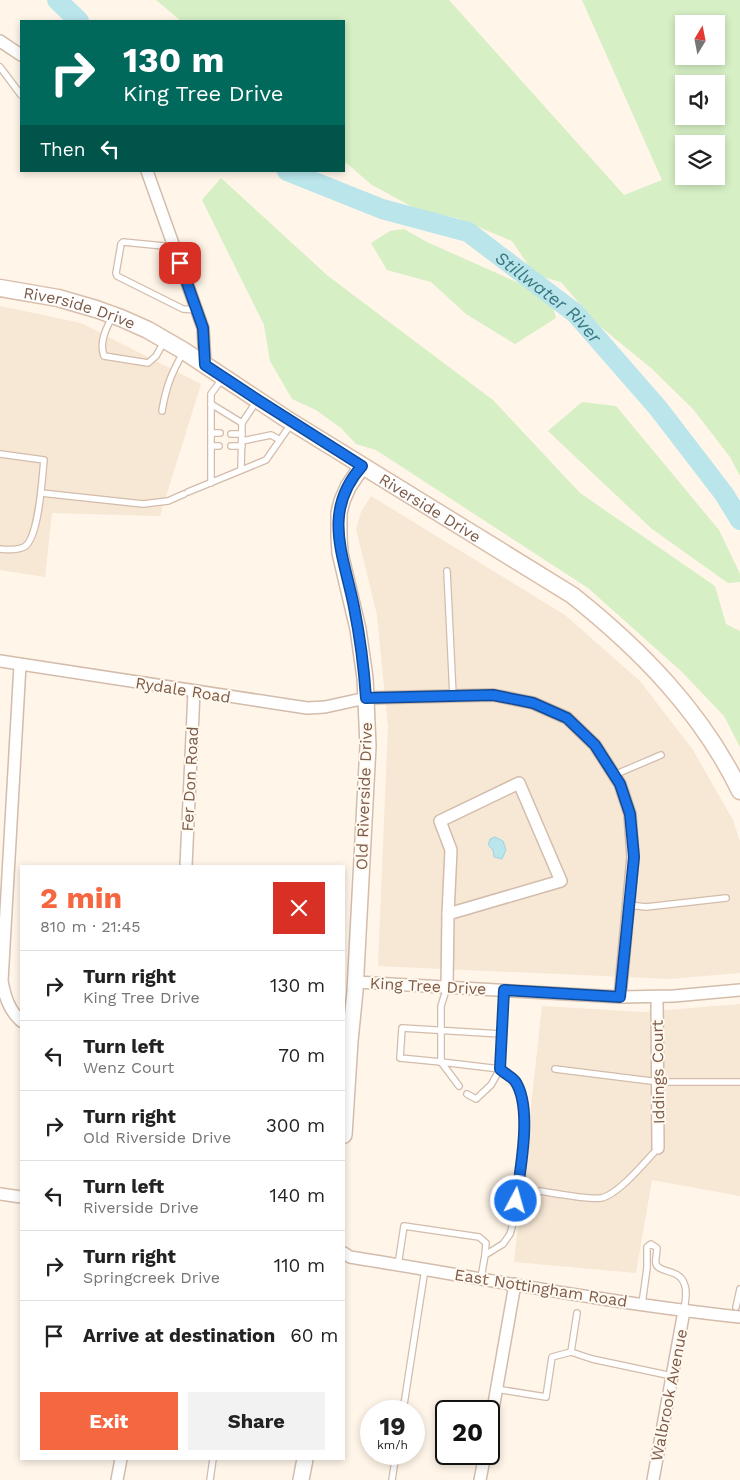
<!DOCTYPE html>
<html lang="en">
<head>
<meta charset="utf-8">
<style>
  :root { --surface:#fff; --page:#f2f2f2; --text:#222; --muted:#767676; --line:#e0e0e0; --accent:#f56740 }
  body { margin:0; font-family:"Work Sans",sans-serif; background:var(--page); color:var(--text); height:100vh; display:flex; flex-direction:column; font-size:19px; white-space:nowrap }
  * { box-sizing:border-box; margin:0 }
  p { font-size:16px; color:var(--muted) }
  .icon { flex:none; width:28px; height:28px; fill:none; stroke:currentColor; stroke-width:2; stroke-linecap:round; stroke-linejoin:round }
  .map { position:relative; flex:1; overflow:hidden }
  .panel { position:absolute; left:20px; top:865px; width:325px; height:595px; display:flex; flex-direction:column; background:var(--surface); border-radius:0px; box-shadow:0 2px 8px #0003 }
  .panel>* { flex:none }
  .guide { position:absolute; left:20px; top:20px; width:325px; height:152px; border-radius:0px; box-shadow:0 2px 8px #0003; background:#00695c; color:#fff; overflow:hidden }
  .needle { width:32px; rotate:10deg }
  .buttons { position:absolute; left:675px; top:15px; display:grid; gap:10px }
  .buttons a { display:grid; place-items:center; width:50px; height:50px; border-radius:0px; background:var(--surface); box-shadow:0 2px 8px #0003; font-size:25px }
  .speed { position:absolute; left:360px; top:1400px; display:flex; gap:10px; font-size:25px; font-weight:700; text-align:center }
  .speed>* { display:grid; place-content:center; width:65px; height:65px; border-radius:50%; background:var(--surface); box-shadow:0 2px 8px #0003; line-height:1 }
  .speed small { font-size:12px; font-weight:400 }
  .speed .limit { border:2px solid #111; border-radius:8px; background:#fff; color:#111 }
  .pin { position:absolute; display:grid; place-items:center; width:42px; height:42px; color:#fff; margin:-21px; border-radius:10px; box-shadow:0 2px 8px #0006 }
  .me { position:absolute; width:55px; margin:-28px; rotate:6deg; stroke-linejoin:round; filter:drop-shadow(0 0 4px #0008) }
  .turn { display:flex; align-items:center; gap:18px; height:105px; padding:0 20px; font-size:22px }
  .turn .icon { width:65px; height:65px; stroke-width:2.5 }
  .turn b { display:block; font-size:35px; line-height:42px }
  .then { display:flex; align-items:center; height:48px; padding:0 20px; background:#0003; gap:10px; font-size:19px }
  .round { display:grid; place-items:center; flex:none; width:52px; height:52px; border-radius:0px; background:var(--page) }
  .head { display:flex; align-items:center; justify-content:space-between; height:85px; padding:0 20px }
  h1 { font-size:30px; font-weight:700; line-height:38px; color:var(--accent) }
  .button { display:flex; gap:10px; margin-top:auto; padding:10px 20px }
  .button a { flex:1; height:58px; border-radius:0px; background:var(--accent); color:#fff; font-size:20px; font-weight:700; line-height:58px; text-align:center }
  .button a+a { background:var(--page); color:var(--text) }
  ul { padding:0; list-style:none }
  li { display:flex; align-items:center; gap:15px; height:70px; padding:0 20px; border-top:1px solid var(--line) }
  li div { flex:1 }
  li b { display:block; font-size:19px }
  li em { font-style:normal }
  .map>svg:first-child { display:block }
  .residential { fill:#f7e7d5 }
  .green { fill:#d6efc4; fill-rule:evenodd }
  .water { fill:#b9e5eb; stroke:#9ed5de }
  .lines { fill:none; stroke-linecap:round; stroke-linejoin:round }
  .river { stroke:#b9e5eb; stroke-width:20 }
  .service-casing { stroke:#d3bcab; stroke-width:8 }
  .minor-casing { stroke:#d3bcab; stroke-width:14 }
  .tertiary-casing { stroke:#d3bcab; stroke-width:18 }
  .secondary-casing { stroke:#d9bfab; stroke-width:19 }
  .service { stroke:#fff; stroke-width:5.5 }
  .minor { stroke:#fff; stroke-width:11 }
  .tertiary { stroke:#fff; stroke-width:15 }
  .secondary { stroke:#fff; stroke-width:16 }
  .route-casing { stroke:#114b97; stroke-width:12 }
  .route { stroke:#1a73e8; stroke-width:9 }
  .labels { text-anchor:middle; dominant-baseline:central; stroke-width:4; stroke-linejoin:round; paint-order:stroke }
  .street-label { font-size:16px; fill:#7d5a48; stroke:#fff9f0 }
  .water-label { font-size:18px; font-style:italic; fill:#397883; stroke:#fff9f0 }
</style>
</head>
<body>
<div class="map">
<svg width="740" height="1480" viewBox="0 0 740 1480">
  <rect width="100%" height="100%" fill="#fff5e8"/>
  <g class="residential">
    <path d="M0,306L81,323L201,384L160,516L52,513L45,577L0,570Z"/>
    <path d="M371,496L565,615L640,681L693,750L733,820L740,841V973L669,979L378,966L388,727L377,615L356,529L361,512Z"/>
    <path d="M740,1004V1196L652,1180L636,1273L514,1262L542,1006L643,1012Z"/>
  </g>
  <g class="green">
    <path d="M156,0H449L624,195L662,180L582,0H740V476L730,457L693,409L651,368L596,323L561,282L535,275L512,241L457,218L418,210L372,185L344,161V21H181ZM684,24H716V56H684ZM684,84H716V116H684ZM684,144H716V176H684Z"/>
    <path d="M221,178L328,276L493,400L580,493L715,586L726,624L740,631V747L724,716L681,671L588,588L376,450L356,444L341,428L316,410L292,399L270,361L264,325L202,200Z"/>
    <path d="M404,229L427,242L550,297L556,318L515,344L466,314L431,282L387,270L371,243L390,231Z"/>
    <path d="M582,402L616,406L719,530L740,574V582L728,583L652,529L548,431Z"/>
  </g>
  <path class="water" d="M495,837L503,841L506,850L502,859L494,857L493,850L488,845L490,839Z"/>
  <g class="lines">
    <g class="river">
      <path d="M57,0L79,21"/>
      <path id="s1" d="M287,171L382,209L468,232L575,313L658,408L724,494L740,520"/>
    </g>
    <g class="service-casing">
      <g id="service">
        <path d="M0,67L21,95"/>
        <path d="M174,247L123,242L121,244L116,273L117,276L183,309L196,310"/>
        <path d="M112,317C106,329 99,342 104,356L148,363L156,356L165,340"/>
        <path d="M211,404L242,423"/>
        <path d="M162,411C166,387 171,374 183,353"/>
        <path d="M211,433H220"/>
        <path d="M231,434H242"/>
        <path d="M242,441L271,435L280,440"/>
        <path d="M211,446H219"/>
        <path d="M231,446H242"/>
        <path d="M0,454L44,460C42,478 39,539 24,547C18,550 6,550 0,549"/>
        <path d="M241,470L242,423L256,402"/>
        <path d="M211,483V394L222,379"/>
        <path d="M188,492L266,460L291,424"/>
        <path d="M41,493L143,504L168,501L184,494"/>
        <path d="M447,571L453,696"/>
        <path d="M614,775L661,755"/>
        <path d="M629,905L646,907L726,898"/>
        <path d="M447,987L441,1006V1062L400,1058L402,1028L501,1034"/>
        <path d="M555,1069L659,1082H740"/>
        <path d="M459,1086L441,1062L500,1069L515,1081L523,1099L525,1117L515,1217L510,1234L503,1244L485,1255L481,1278"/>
        <path d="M467,1094L476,1099L491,1085L500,1069L503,990"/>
        <path d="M540,1191C553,1193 590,1200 601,1198C618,1195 646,1161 658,1148"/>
        <path d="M398,1265L404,1226L479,1237L486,1243L485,1255"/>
        <path d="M642,1304L647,1268V1247L651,1244L657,1248C657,1253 655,1260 656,1264C659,1273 679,1269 684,1283C688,1291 685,1302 684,1311"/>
        <path d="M736,1307L740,1289"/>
        <path d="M571,1352L592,1359L672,1376"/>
        <path d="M496,1389L546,1397L552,1357L571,1352L577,1313"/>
        <path d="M403,1411L425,1269"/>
        <path d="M210,1480L213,1459"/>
        <path d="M392,1480L396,1454"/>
      </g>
    </g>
    <g class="minor-casing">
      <g id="minor">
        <path d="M0,41L21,55"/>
        <path d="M147,171L203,328L205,365"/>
        <path d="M0,661L307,708L325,707L366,698L493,695L533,703L567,718L595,745L620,784L630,814L633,857L620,997"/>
        <path d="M20,665L2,981C5,997 9,1010 21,1021"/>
        <path d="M519,783L561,881L448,914L451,850L440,821Z"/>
        <path d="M186,866L194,692"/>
        <path d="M356,982L620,997L674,996L740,990"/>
        <path d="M447,987L448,914"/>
        <path d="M657,997L658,1148"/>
        <path d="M0,1194L21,1197"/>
        <path d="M344,1253L350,1257C480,1278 609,1303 740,1317"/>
        <path d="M489,1432L515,1284"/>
        <path d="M117,1480L121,1459"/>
        <path d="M480,1480L485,1454"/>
        <path d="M653,1480L684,1311"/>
      </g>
    </g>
    <g class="tertiary-casing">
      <g id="tertiary">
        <path d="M344,1135L350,1041L355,991L368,746L365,678L358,629L340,553L339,537V513L342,501L348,487L362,466"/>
        <path d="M301,1480L305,1459"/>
      </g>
    </g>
    <g class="secondary-casing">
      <g id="secondary">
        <path id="s2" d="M0,288L58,298L96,309L121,318L148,330L184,351L285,418L572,595C640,649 702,712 740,791"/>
      </g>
    </g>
    <use href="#service" class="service"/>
    <use href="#minor" class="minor"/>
    <use href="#tertiary" class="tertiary"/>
    <use href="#secondary" class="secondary"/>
  </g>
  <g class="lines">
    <g class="route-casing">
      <path id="route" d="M180,263L203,328L205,365L258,400L362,466C321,512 344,556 354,607C360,637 364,668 366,698L493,695L533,703L567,718L595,745L620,784L630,814L634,857L620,997L504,990L500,1069C504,1073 512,1077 515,1081C533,1107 520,1170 516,1201"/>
    </g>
    <use href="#route" class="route"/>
  </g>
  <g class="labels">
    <g class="street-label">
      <text stroke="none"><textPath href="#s2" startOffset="82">Riverside Drive</textPath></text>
      <text stroke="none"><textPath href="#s2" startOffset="488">Riverside Drive</textPath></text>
      <text transform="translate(183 690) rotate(9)">Rydale Road</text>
      <text transform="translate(190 779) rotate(-87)">Fer Don Road</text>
      <text transform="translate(364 796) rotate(-88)">Old Riverside Drive</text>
      <text transform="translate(428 986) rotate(3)">King Tree Drive</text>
      <text transform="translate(658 1072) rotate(-91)">Iddings Court</text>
      <text transform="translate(541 1288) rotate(9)">East Nottingham Road</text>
      <text transform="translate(669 1395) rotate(-79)">Walbrook Avenue</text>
    </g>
    <g class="water-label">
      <text stroke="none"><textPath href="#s1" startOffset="295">Stillwater River</textPath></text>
    </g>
  </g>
</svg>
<div class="buttons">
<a><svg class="needle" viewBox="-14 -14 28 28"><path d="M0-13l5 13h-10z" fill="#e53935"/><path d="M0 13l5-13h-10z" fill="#767676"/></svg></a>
<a><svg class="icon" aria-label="sound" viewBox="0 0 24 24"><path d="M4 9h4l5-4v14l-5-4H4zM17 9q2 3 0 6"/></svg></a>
<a><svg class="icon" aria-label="layers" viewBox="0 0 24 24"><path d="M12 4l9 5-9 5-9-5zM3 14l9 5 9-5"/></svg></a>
</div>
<div class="speed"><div>19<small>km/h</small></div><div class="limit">20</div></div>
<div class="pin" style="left:180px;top:263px;background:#d93025"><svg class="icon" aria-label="arrive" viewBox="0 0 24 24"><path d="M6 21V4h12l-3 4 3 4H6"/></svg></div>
<svg class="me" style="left:516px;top:1201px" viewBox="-20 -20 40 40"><circle r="17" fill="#1a73e8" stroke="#fff" stroke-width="3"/><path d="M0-11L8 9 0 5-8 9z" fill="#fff"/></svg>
<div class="guide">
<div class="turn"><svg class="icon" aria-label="right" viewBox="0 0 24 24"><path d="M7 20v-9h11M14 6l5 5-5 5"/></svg><div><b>130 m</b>King Tree Drive</div></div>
<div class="then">Then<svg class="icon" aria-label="left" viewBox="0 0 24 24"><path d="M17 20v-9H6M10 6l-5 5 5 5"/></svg></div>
</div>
<section class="panel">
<div class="head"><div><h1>2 min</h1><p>810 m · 21:45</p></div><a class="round" style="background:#d93025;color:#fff"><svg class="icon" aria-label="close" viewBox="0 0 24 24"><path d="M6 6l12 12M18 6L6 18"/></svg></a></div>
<ul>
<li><svg class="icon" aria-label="right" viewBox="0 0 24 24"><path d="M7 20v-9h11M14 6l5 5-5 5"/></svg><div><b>Turn right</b><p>King Tree Drive</p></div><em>130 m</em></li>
<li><svg class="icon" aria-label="left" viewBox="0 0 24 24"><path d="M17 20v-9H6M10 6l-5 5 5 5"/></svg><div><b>Turn left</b><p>Wenz Court</p></div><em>70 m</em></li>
<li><svg class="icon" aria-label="right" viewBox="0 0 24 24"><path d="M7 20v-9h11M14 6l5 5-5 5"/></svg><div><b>Turn right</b><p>Old Riverside Drive</p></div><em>300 m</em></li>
<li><svg class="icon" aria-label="left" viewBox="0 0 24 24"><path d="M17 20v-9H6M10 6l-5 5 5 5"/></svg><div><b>Turn left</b><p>Riverside Drive</p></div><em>140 m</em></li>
<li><svg class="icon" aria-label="right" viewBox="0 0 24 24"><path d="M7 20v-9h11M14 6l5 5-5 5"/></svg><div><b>Turn right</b><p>Springcreek Drive</p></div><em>110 m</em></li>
<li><svg class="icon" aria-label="arrive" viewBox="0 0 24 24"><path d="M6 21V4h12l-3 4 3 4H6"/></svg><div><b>Arrive at destination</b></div><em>60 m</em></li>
</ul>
<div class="button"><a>Exit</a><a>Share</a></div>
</section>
</div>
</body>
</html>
